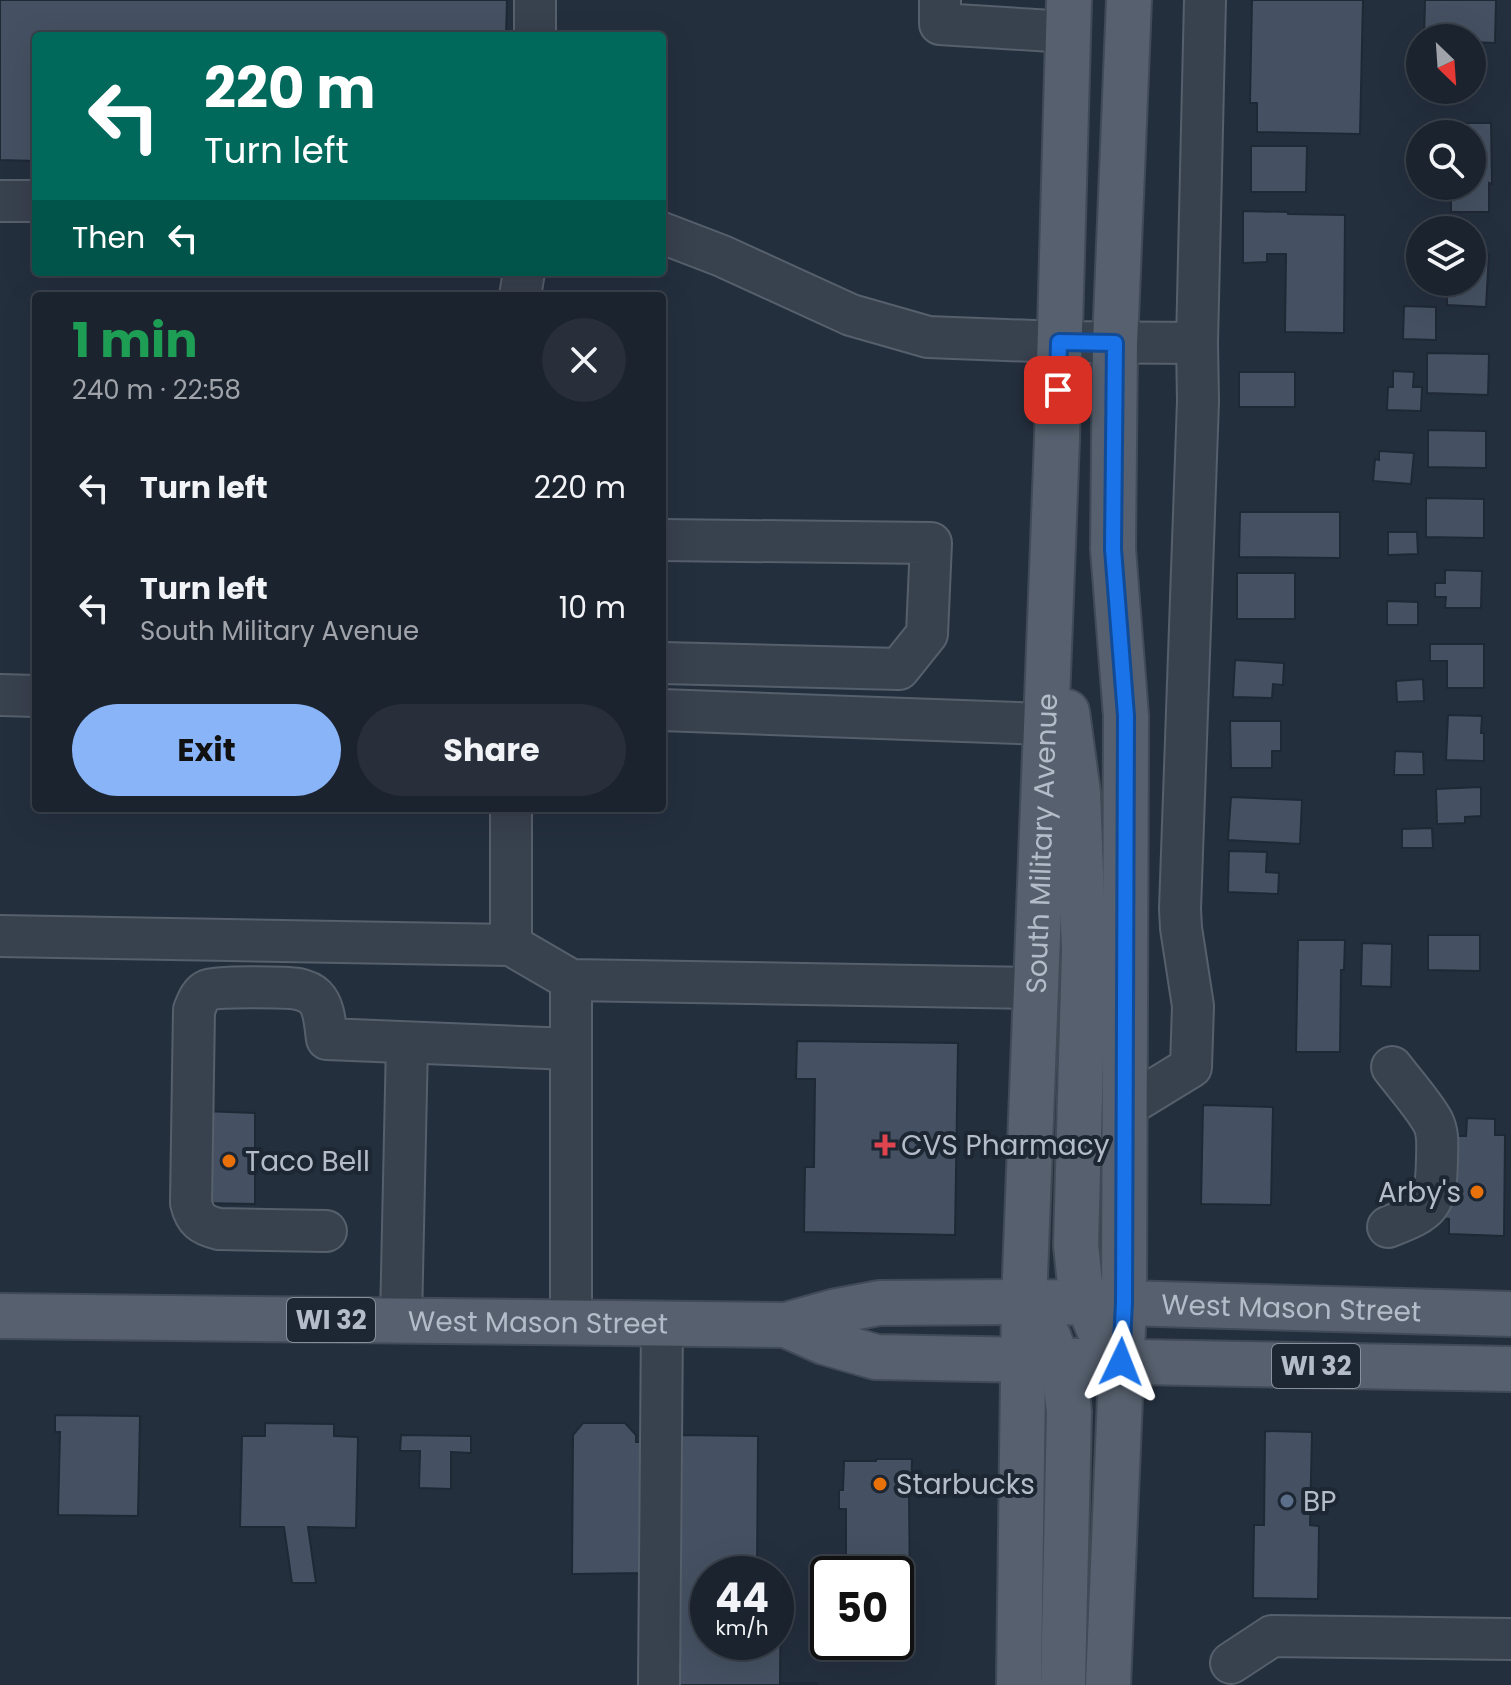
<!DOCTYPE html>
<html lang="en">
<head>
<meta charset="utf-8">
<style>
  :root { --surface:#1b232e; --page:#282f3a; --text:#f1f3f6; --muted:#a0a4aa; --line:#39404a; --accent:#8ab4f8 }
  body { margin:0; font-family:Poppins,sans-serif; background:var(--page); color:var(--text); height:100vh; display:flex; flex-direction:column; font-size:30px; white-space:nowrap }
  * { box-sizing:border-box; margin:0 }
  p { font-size:26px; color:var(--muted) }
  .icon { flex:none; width:44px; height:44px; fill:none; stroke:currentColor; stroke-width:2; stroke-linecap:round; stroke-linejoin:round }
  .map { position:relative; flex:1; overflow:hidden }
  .side { position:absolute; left:32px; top:292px; width:634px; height:520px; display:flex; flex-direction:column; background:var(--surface); border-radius:8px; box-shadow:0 8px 32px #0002,0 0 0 2px var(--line) }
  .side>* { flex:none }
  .guide { position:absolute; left:32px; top:32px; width:634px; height:244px; border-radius:8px; box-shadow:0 8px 32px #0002,0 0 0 2px var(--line); background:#00695c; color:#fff; overflow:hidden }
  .needle { width:52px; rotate:155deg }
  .fabs { position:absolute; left:1406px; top:24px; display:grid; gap:16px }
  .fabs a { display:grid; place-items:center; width:80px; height:80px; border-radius:50%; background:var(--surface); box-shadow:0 8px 32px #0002,0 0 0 2px var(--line); font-size:40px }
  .speed { position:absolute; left:690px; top:1556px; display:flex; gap:16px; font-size:40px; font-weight:700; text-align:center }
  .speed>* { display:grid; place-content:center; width:104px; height:104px; border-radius:50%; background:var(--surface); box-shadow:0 8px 32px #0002,0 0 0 2px var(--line); line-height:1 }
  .speed small { font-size:20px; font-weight:400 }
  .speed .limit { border:4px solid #111; border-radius:12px; background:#fff; color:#111 }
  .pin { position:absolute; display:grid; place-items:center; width:68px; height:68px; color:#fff; margin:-34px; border-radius:16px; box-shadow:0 4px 12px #0006 }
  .me { position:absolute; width:88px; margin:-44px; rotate:2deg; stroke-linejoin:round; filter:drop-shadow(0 0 6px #0008) }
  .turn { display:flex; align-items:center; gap:28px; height:168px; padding:0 40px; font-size:36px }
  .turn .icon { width:104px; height:104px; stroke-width:2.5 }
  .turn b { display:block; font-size:56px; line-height:68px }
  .then { display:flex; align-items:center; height:76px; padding:0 40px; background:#0003; gap:16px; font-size:30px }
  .round { display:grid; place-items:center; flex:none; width:84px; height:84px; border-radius:42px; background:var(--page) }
  .headline { display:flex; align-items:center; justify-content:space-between; height:136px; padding:0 40px }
  h1 { font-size:48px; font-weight:700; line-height:60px; color:#1e9e55 }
  .button { display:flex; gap:16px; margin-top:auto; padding:16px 40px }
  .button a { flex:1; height:92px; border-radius:48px; background:var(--accent); color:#111; font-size:32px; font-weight:700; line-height:92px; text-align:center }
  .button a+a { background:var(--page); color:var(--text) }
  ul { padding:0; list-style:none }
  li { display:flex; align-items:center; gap:24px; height:120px; padding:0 40px }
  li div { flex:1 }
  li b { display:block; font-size:30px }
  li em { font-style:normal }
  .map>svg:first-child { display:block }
  .building { fill:#455162; stroke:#1f2835; stroke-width:2 }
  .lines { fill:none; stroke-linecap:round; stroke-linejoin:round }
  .minor-casing { stroke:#565f6c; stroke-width:44 }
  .major-casing { stroke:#414a57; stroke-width:48 }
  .minor { stroke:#38414e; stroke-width:40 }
  .major { stroke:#56606e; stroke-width:44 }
  .route-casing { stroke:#114b97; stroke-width:20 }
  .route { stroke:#1a73e8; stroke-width:14 }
  .health-dot { fill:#e0444e; stroke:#1d2633; stroke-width:3 }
  .food-dot { fill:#e8710a; stroke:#1d2633; stroke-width:3 }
  .service-dot { fill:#5c6f8a; stroke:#1d2633; stroke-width:3 }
  .labels { text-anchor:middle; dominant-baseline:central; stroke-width:8; stroke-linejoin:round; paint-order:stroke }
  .shield { fill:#1d2633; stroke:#878f9c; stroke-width:2 }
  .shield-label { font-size:26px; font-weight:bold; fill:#b4bcc9 }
  .street-label { font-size:28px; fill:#b4bcc9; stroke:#1d2633 }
  .poi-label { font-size:28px; fill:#b4bcc9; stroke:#1d2633; text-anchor:start }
</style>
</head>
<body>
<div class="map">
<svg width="1511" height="1685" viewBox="0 0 1511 1685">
  <rect width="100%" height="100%" fill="#242f3e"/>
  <g class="building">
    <path d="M0,0H507L506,36H36V161L0,160Z"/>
    <path d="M1252,0H1363L1360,134L1257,132V103H1250Z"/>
    <path d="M1425,0H1496L1495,43L1472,42V38H1424Z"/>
    <path d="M1452,123H1491L1492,184L1489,183V212H1451V186H1472V134H1451Z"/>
    <path d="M1251,146H1307L1306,192H1251Z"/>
    <path d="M1243,211L1288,212V214L1345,215L1344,333L1285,332L1286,254H1267V262L1243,263Z"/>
    <path d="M1472,253L1489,254L1486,307L1447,305V282H1472Z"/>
    <path d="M1404,306L1436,307V340L1403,339Z"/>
    <path d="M1427,353L1489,354L1488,395L1427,393Z"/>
    <path d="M1393,371L1414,372L1413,387H1422L1421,411L1387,410L1388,387H1393Z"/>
    <rect x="1239" y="372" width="56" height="35"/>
    <path d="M1428,430L1486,431V468L1428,467Z"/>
    <path d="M1379,451L1414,453L1411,484L1373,481L1375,459L1379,460Z"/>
    <path d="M1426,498L1484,499V538L1426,537Z"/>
    <path d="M1240,512H1340V558L1239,557Z"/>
    <path d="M1388,532H1417L1418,554L1388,555Z"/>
    <path d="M1445,570L1482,571L1481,608H1445L1446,597H1435V583H1445Z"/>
    <rect x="1237" y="573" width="58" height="46"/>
    <path d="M1387,601L1418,602V625H1387Z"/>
    <path d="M1430,644H1484V688H1447V661H1430Z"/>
    <path d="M1235,660L1284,663L1283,685L1273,684L1272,698L1233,697Z"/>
    <path d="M1423,679L1424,701L1397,702L1396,681Z"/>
    <path d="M1448,715L1482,716L1481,733H1484V761L1446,760Z"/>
    <path d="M1230,721H1281V751H1272V768H1231Z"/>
    <path d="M1395,751L1423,752L1424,775H1394Z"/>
    <path d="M1481,787V816L1465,817V823L1437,824L1436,789Z"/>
    <path d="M1231,797L1302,800L1300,844L1228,840Z"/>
    <path d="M1432,828L1433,848H1402V829Z"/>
    <path d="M1229,851L1267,852L1266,872L1279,873L1278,894L1228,892Z"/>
    <path d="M1428,935H1480V971L1428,970Z"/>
    <path d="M1298,940H1345L1344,970H1341L1340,1052H1296Z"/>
    <path d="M1362,943L1392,944L1391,987L1361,986Z"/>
    <path d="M797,1041L958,1043L955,1235L804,1232L805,1167H814L815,1079H796Z"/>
    <path d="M1203,1105L1273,1107L1271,1205L1201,1204Z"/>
    <path d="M203,1111L255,1113V1204L201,1203Z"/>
    <path d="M1467,1118L1495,1119V1135H1505L1504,1236L1449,1234V1219L1441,1218L1451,1145L1458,1136H1466Z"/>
    <path d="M55,1415L140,1416L138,1516L58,1515L60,1432H55Z"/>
    <path d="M265,1423L334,1424V1436L358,1437L356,1528L308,1527L316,1583H292L284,1527H240L242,1436H265Z"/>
    <path d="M583,1423H625L636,1435V1442H645L643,1573L572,1574L573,1435Z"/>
    <path d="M1265,1431L1312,1432L1310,1525L1319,1526L1318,1599L1253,1598L1254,1525H1264Z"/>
    <path d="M401,1435L471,1436V1453L451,1452V1489L419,1488L420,1451H400Z"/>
    <path d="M676,1435L758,1436L757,1574H708V1642H776V1590H781L780,1683H817V1685H674Z"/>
    <path d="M876,1459H912L911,1494H909L910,1595H896V1574H862V1570H846V1509H839V1490H843L844,1461H876Z"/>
  </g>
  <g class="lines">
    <g class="minor-casing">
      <g id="minor">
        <path d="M940,0V24L1068,32"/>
        <path d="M535,36V0"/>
        <path d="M0,201H36"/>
        <path d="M662,233L722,256L851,315L928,337L1059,342L1197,343"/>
        <path d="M520,296L524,272"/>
        <path d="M662,540L931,543L927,634L899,669L662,663"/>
        <path d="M0,695L36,696"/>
        <path d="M662,710L1046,724"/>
        <path d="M511,808V945"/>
        <path d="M0,936L511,945L571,980L1036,988"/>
        <path d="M1124,1108L1191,1067L1193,1006L1181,928L1180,909L1198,401L1197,343L1205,0"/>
        <path d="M1388,1227C1431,1210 1436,1207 1437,1159C1437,1147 1439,1134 1433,1122C1423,1104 1404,1083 1392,1067"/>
        <path d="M326,1231L219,1229C202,1225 195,1220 191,1203L194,1010C197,1003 200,993 208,990C216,986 287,987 298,989C303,990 311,993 315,997C325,1007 325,1026 327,1039L571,1049"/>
        <path d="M401,1320L407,1043"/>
        <path d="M571,1323V980"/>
        <path d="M1231,1663L1272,1636L1511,1639"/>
        <path d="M659,1685L662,1323"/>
      </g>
    </g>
    <g class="major-casing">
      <g id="major">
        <path d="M1067,712L1078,793L1084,950L1076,1245L1080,1284L1098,1327"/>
        <path id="s1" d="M0,1316L786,1325L837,1311L879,1303L1024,1302L1124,1303L1511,1314"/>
        <path d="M786,1325L824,1342L876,1357L1511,1369"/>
        <path d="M1048,1336L1066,1384L1069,1412L1063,1685"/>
        <path id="s2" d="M1019,1685L1024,1302L1057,439L1069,0"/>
        <path d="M1108,1685L1124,1303L1126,716L1113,549L1115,343L1129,0"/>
      </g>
    </g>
    <use href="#minor" class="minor"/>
    <use href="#major" class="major"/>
  </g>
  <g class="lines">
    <g class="route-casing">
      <path id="route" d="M1058,390L1059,342L1115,343L1113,549L1126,716L1124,1303L1121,1362"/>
    </g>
    <use href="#route" class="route"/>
  </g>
  <path class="health-dot" d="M881 1133h8v8h8v8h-8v8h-8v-8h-8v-8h8z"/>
  <g class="food-dot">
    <circle cx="229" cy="1161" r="8"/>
    <circle cx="1477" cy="1192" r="8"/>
    <circle cx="880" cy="1484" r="8"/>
  </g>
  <circle class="service-dot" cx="1287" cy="1501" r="8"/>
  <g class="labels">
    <g class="shield">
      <rect x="287" y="1298" width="88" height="44" rx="6"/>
      <rect x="1272" y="1344" width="88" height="44" rx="6"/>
    </g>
    <g class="shield-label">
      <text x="331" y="1320">WI 32</text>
      <text x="1316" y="1366">WI 32</text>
    </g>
    <g class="street-label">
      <text stroke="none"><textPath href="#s2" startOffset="842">South Military Avenue</textPath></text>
      <text stroke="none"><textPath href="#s1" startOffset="1294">West Mason Street</textPath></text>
      <text stroke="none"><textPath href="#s1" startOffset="538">West Mason Street</textPath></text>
    </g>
    <g class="poi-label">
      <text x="901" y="1145">CVS Pharmacy</text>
      <text x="245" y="1161">Taco Bell</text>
      <text x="1461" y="1192" text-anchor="end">Arby's</text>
      <text x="896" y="1484">Starbucks</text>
      <text x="1303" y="1501">BP</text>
    </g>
  </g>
</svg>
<div class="fabs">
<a><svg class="needle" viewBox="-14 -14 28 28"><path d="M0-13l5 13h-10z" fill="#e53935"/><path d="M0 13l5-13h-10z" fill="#a0a4aa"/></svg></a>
<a><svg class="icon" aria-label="search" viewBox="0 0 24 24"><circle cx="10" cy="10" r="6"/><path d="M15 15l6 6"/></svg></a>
<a><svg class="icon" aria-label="layers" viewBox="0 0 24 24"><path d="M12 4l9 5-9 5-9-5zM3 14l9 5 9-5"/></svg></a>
</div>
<div class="speed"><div>44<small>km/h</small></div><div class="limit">50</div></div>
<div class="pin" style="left:1058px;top:390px;background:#d93025"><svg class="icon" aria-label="arrive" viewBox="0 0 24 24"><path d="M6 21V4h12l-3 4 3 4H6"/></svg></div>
<svg class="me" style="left:1121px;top:1362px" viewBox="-20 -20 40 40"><path d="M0-17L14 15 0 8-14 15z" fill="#1a73e8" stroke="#fff" stroke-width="4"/></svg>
<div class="guide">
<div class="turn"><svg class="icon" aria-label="left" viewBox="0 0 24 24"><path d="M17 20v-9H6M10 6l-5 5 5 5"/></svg><div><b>220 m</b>Turn left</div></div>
<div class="then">Then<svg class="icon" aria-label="left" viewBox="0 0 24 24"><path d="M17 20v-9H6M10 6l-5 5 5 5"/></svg></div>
</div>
<section class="side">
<div class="headline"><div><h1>1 min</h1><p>240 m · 22:58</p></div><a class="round"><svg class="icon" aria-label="close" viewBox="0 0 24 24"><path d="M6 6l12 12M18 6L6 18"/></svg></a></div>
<ul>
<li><svg class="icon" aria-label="left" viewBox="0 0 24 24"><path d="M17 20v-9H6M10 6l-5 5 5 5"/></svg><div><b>Turn left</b></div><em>220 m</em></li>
<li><svg class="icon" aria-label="left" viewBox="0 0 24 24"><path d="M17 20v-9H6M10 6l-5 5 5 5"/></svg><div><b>Turn left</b><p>South Military Avenue</p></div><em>10 m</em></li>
</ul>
<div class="button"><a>Exit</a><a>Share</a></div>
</section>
</div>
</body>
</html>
